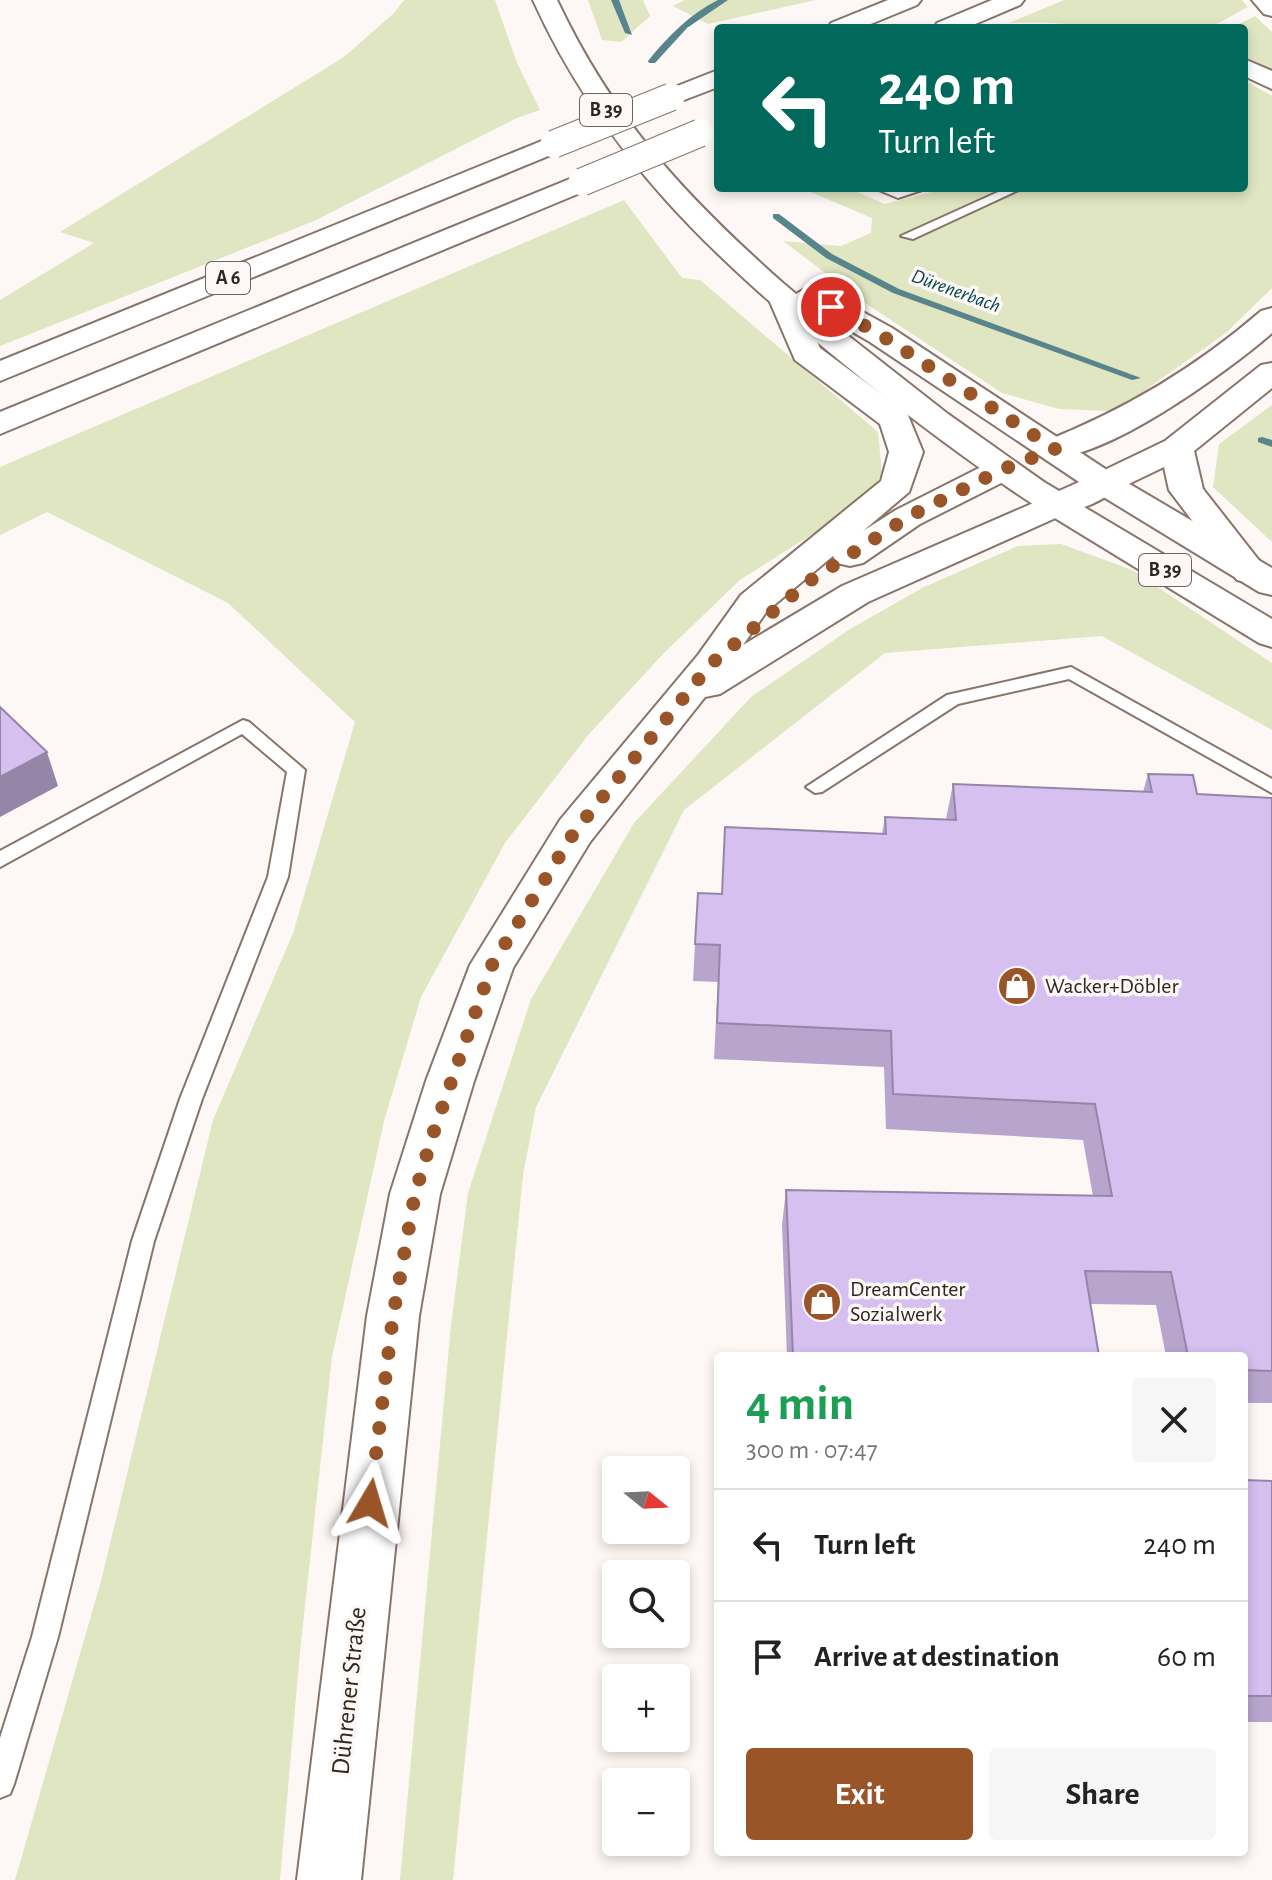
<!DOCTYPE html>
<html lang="en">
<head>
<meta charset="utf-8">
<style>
  :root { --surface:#fff; --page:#f6f6f6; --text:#222; --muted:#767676; --line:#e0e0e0; --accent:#995528 }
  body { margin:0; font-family:"Alegreya Sans",sans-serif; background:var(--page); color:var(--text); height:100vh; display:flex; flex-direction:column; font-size:30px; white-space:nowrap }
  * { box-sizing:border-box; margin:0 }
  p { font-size:26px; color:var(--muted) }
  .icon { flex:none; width:44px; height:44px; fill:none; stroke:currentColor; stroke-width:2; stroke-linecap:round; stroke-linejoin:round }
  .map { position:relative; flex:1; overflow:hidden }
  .panel { position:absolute; left:714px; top:1352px; width:534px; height:504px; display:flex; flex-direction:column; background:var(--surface); border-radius:8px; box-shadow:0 4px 12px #0003 }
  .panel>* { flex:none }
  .guide { position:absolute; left:714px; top:24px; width:534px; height:168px; border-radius:8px; box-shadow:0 4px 12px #0003; background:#00695c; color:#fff; overflow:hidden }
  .needle { width:52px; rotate:108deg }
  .controls { position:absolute; left:602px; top:1456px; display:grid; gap:16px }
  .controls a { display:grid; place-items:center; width:88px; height:88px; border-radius:8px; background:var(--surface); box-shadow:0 4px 12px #0003; font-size:40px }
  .pin { position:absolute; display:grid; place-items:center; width:68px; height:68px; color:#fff; margin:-34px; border:4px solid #fff; border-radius:50%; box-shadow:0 2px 8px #0007 }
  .me { position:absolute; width:88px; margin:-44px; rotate:7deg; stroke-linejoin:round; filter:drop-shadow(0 0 6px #0008) }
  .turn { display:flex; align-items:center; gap:28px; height:168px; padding:0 32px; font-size:36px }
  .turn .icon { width:104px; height:104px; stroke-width:2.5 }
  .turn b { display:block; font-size:56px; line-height:68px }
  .round { display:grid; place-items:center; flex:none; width:84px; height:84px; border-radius:8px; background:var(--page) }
  .head { display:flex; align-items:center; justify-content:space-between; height:136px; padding:0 32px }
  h1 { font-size:48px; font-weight:700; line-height:60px; color:#1e9e55 }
  .cta { display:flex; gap:16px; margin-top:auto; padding:16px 32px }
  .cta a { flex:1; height:92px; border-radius:8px; background:var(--accent); color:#fff; font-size:32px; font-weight:700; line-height:92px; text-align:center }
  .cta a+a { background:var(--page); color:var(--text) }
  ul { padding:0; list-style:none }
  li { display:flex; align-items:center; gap:24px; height:112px; padding:0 32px; border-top:2px solid var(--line) }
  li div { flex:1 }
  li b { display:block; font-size:30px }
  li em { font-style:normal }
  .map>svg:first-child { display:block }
  .green { fill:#e0e6c2 }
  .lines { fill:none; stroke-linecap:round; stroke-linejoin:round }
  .stream { fill:#58848c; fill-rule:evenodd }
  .service-casing { stroke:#897469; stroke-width:4 }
  .secondary-casing { stroke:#897469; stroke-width:4 }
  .primary-casing { stroke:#897469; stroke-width:4 }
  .trunk-casing { stroke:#897469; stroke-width:4 }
  .motorway-casing { stroke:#897469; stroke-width:4 }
  .service { fill:#fff; fill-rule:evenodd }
  .secondary { fill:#fff; fill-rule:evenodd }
  .primary { fill:#fff; fill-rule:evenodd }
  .trunk { fill:#fff; fill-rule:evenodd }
  .motorway { fill:#fff; fill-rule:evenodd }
  .motorway-bridge-casing { stroke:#897469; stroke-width:29; stroke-linecap:butt }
  .motorway-bridge { stroke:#fff; stroke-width:27 }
  .wall { fill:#b7a5ce }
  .shaded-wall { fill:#9586a8 }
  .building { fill:#d5c0f0; stroke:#9586a8; stroke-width:2 }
  .route { stroke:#995528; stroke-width:14; stroke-dasharray:0 25.2 }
  .labels { text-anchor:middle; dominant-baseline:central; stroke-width:7; stroke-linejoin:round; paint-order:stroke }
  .shield { fill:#fdf8f5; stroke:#6d6561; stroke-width:2 }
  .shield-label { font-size:20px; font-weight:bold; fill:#2f2622 }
  .far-water-label { font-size:20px; font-style:italic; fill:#03444e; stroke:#fdf8f5 }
  .poi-label { font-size:22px; fill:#2f2622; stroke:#fdf8f5; text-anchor:start }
  .near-street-label { font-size:26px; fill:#2f2622; stroke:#fdf8f5 }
</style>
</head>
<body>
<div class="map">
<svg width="1272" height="1880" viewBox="0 0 1272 1880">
  <rect width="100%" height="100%" fill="#fdf8f5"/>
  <g class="green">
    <path d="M404,0H495L517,63L540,110L517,118L314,221L0,346V300L94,243L60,232L344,57L394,13Z"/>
    <path d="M588,0H643L650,16L621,42L602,40Z"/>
    <path d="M685,0H816L708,24L673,6Z"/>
    <path d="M1064,0H1242L1248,7C1235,13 1218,26 1203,28C1144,37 1072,19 1009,23Z"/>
    <path d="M1255,16L1272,32V72L1244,58V28H1231Z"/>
    <path d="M1244,80L1272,96V288L1226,333L1137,396L1109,411L1059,409L1002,393L865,303L783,241L841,246L871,233L872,218L801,188H848L885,204L947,188H1096L1102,192L1105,188H1244Z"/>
    <path d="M624,200L682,278L700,280L878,432L882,474L863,502L740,580L664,653L589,734L505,843L421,997L384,1121L332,1357L300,1652L280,1880H15L101,1581L213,1120L293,933L355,722L228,603L47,512L0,535V467Z"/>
    <path d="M1272,405V542L1213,487L1219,444Z"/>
    <path d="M1061,544L1132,570L1272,663V730L1102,636L885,653L684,810L536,1107L523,1175L453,1880H400L451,1325L468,1193L531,999L634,823L751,697L850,629L924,587L1018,546Z"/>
  </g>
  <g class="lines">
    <g class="stream">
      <path d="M611,0H619L632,35L625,33Z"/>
      <path d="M718,0H728L687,28L655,63H649L648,61C668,36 690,14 718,0Z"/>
      <path d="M773,214H779L832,254L899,289L1141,378L1132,380L893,293L826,258L773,218Z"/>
      <path d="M1262,437L1272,440V447L1258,442V438Z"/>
    </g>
    <g class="service-casing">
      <g id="service">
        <path d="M874,188H928L898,198Z"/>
        <path d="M1007,188H1023L913,239L901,236Z"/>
        <path d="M1071,667L1272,779V793L1069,679L958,704L822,792L815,793L806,787L947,695Z"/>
        <path d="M243,720L249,722L305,770L288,877L202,1099L154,1241L58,1637L14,1784L10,1794L0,1798V1738L32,1637L132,1241L180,1099L268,877L287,772L242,734L0,867V851Z"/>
      </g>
    </g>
    <g class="secondary-casing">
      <path id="secondary" d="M785,293L796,296L800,302L820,348L907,413L923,452L909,492L863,531L896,510L989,463L1001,460L1013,463L1018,470L1013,477L920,524L863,563L850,566L837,563L833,556L767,611L743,645L842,586L1045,498L1057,495L1069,498L1074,505L1069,512L868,602L720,694L705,697L590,842L513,968L474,1081L440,1194L419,1316L361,1880H297L367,1316L390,1194L426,1081L470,965L560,820L698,655L741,595L881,481L889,452L880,424L795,360L770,302L774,296Z"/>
    </g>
    <g class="primary-casing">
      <path id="primary" d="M533,0H557C613,119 685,196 783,283L796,294L810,286L821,289L892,328L1116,476L1121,483C1108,501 1066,518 1045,512C975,467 909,417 845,365C715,259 603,155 533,0ZM818,312L870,342L1079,482L1059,491L1044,482L948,414Z"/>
    </g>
    <g class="trunk-casing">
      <g id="trunk">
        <path d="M1104,473L1116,476L1272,568V595L1259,592L1092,490L1087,483L1092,476Z"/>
        <path d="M1057,495L1069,498L1272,619V647L1259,643L1045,512L1040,505L1045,498Z"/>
      </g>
    </g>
    <g class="motorway-casing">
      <g id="motorway">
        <path d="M888,0H921L917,5L861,28H828L831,23Z"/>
        <path d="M992,0H1024L1020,5L966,28H934L937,23Z"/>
        <path d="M1252,0H1272V16L1264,14Z"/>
        <path d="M1244,59L1272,71V89L1244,76Z"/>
        <path d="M718,70V87L671,105L658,97L662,92Z"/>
        <path d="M554,136L563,138L567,144L563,150L0,381V361Z"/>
        <path d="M582,174L592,176L596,182L592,188L0,434V412Z"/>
        <path d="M1272,308V333C1232,368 1096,469 1043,456L1038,449L1043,442C1125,410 1195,368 1261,311Z"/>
        <path d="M1272,363V388L1194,451L1203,489L1268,572L1263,580L1250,583L1237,580L1169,490L1164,467L1116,490L1104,493L1092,490L1087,483L1092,476L1165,441L1261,365Z"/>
      </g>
    </g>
    <use href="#service" class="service"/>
    <use href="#secondary" class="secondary"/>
    <use href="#primary" class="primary"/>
    <use href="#trunk" class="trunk"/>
    <use href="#motorway" class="motorway"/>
    <g class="motorway-bridge-casing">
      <g id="motorway-bridge">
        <path d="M554,144L671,97"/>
        <path d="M582,182L700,133"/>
      </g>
    </g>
    <use href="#motorway-bridge" class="motorway-bridge"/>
  </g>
  <g class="wall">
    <path d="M1148,774L1197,794L1272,798V1403H1244V1356H1166L1156,1305L1091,1304L1099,1356H787L782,1225L786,1190L1093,1196L1083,1140L886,1129L884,1067L714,1059L718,982L693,981L695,944L722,894L882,834L885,817L946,819L953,784L1143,792Z"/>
    <path d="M1244,1480L1272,1481V1722H1244Z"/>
    <path d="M717,1483H718V1822H716L714,1512Z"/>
  </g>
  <path class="shaded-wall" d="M47,752L58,786L0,817V777Z"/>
  <g class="building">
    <path d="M0,707L47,752L0,777Z"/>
    <path d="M1148,774L1193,775L1197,794L1272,798V1371L1244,1370V1356H1188L1171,1272L1085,1271L1099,1356H793L786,1190L1112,1196L1095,1104L893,1094L891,1031L717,1023L720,945L695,944L698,893L722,894L725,827L886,834L885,817L956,820L953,784L1152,792Z"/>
    <path d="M1244,1480L1272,1481V1696H1244Z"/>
    <path d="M717,1483H718V1647Z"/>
  </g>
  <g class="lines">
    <path class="route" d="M370,1503L393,1316L415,1194L432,1137L492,965L575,831L711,664L808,582L908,517L1001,470L1055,449L881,335L831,307"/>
  </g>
  <defs>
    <g id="shop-disc" transform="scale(2)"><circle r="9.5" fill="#995528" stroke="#fdf8f5"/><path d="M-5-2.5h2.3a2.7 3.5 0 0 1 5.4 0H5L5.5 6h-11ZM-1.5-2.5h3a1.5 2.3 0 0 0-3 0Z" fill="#fff"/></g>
  </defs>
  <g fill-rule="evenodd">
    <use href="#shop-disc" x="1017" y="986"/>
    <use href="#shop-disc" x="822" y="1302"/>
  </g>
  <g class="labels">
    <g class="shield">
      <rect x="580" y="94" width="52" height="32" rx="6"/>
      <rect x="206" y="262" width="44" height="32" rx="6"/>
      <rect x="1139" y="554" width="52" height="32" rx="6"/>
    </g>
    <g class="shield-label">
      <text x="606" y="110">B 39</text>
      <text x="228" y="278">A 6</text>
      <text x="1165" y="570">B 39</text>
    </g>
    <g class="far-water-label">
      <text transform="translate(956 291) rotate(20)">Dürenerbach</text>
    </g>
    <g class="poi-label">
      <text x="1045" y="986">Wacker+Döbler</text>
      <text x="850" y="1289">DreamCenter<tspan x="850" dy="25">Sozialwerk</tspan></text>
    </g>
    <g class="near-street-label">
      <text transform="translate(349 1691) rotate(-84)">Dührener Straße</text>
    </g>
  </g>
</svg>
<div class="controls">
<a><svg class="needle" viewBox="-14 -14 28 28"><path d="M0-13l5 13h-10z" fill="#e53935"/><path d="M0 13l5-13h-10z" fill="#767676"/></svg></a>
<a><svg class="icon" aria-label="search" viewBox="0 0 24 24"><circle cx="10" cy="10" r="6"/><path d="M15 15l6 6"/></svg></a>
<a>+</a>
<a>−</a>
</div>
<div class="pin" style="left:831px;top:307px;background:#d93025"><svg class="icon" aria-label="arrive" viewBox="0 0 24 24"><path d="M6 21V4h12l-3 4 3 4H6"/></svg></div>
<svg class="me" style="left:370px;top:1503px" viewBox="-20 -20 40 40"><path d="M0-17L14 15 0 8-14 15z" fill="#995528" stroke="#fff" stroke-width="4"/></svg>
<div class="guide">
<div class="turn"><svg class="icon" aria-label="left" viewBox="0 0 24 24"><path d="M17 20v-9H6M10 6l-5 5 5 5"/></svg><div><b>240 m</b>Turn left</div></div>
</div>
<section class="panel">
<div class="head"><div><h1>4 min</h1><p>300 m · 07:47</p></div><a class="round"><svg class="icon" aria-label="close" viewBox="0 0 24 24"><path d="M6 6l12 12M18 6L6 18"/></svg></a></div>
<ul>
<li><svg class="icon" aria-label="left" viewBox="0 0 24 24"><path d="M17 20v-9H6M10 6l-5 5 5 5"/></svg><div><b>Turn left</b></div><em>240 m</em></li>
<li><svg class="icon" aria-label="arrive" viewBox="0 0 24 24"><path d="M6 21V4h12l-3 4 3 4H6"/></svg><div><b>Arrive at destination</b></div><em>60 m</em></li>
</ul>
<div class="cta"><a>Exit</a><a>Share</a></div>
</section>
</div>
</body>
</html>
